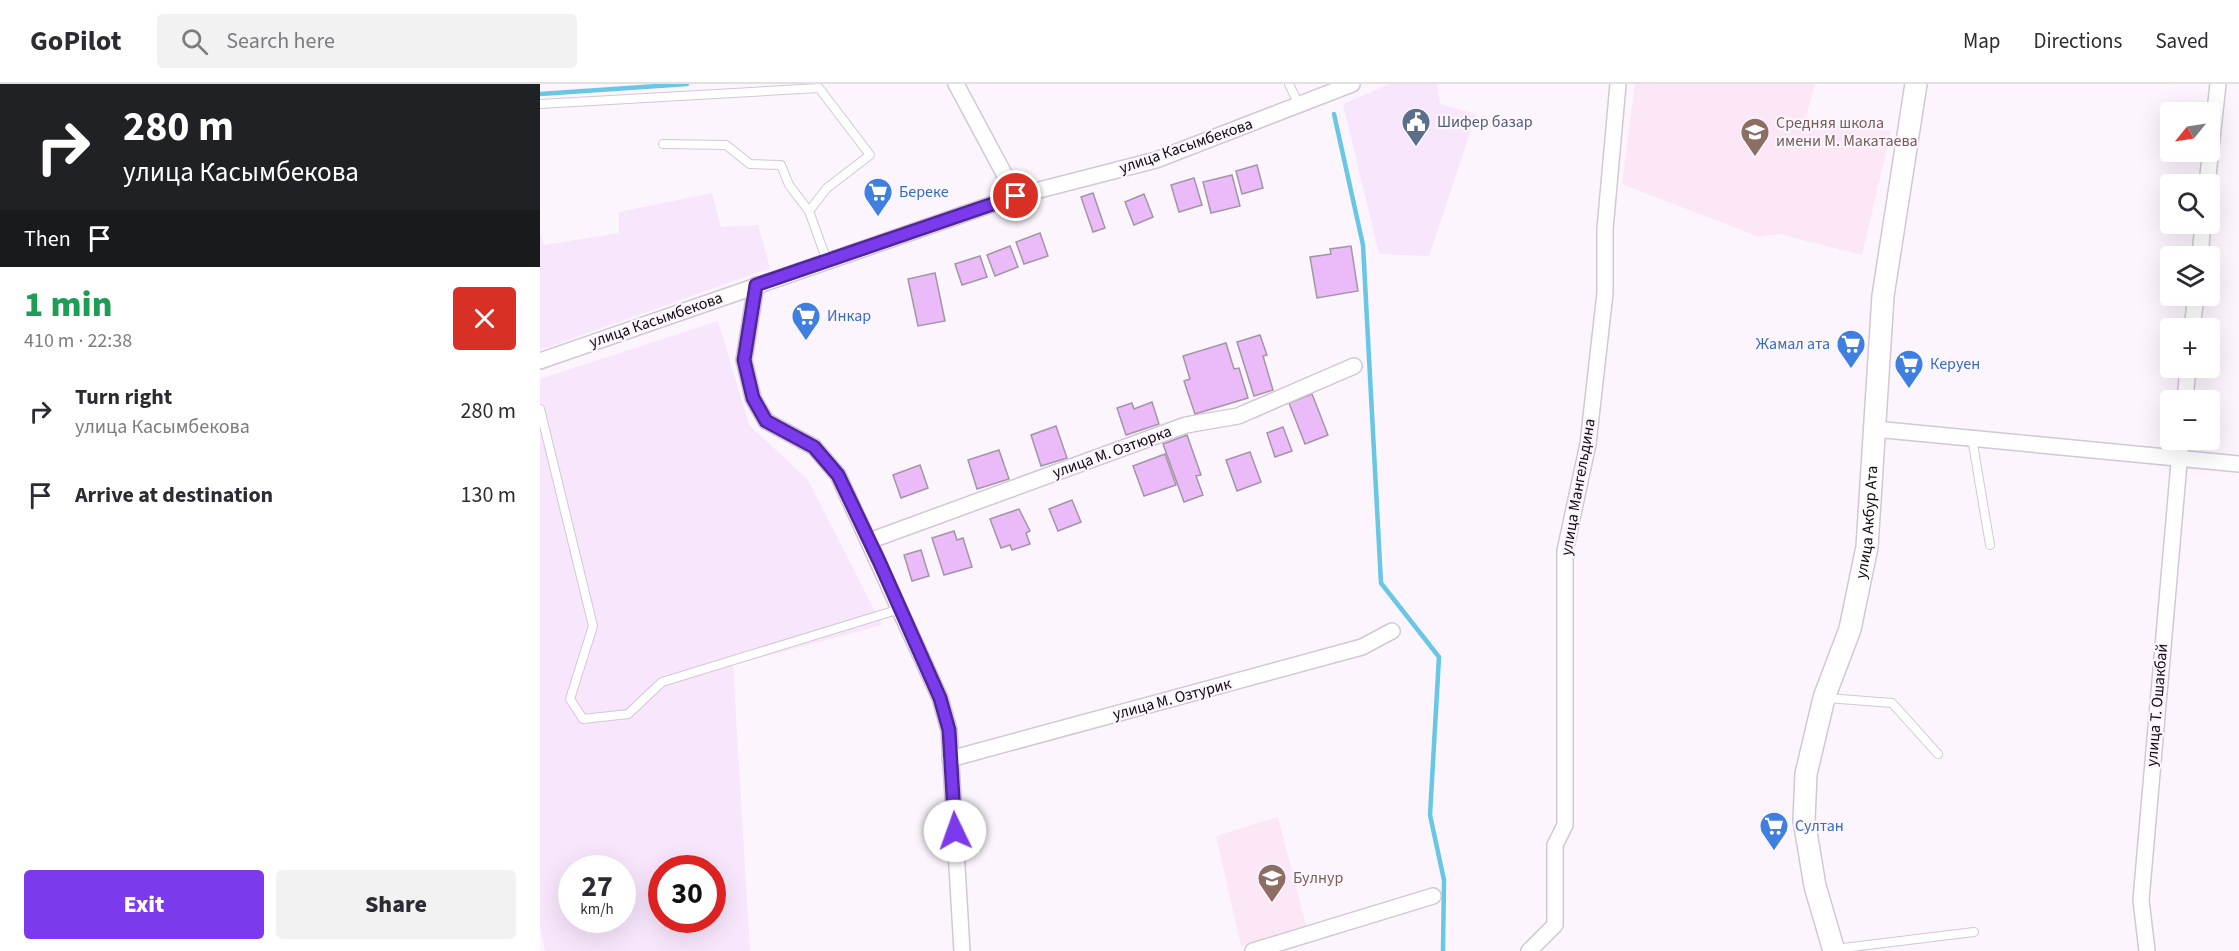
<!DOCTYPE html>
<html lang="en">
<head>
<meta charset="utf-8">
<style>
  :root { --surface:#fff; --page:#f2f2f3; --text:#2b2b33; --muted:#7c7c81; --line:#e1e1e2; --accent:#7c3aed }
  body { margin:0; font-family:"Source Sans 3",sans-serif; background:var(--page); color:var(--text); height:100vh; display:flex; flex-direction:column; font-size:22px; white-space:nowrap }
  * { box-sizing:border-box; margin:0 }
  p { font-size:20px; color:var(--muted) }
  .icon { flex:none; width:33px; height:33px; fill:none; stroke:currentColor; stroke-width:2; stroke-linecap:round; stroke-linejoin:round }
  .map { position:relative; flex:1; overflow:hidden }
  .details { display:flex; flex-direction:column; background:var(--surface); width:540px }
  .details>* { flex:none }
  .hud { background:#202124; color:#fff; overflow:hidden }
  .needle { width:39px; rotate:240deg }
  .buttons { position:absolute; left:1620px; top:18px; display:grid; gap:12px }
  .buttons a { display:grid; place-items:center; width:60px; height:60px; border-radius:6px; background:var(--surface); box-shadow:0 6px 24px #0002; font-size:30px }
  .speed { position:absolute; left:18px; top:771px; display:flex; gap:12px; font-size:30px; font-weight:700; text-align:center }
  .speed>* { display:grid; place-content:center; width:78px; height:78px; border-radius:50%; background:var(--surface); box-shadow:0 6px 24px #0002; line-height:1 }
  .speed small { font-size:15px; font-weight:400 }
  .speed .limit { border:9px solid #d22; background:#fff; color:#111 }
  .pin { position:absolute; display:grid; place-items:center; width:51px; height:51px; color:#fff; margin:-26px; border:3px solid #fff; border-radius:50%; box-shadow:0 2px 6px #0007 }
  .me { position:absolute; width:66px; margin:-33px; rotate:357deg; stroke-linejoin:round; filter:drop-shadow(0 0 4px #0008) }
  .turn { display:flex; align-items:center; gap:21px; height:126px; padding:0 24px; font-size:27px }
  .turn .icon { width:78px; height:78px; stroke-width:2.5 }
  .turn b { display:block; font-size:42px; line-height:51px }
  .then { display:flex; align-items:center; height:57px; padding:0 24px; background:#0003; gap:12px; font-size:22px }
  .round { display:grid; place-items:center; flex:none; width:63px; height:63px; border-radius:6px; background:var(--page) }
  .summary { display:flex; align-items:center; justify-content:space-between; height:102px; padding:0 24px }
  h1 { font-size:36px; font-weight:800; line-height:45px; color:#1e9e55 }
  .action { display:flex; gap:12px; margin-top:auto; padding:12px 24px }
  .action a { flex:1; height:69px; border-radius:6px; background:var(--accent); color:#fff; font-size:24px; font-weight:800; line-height:69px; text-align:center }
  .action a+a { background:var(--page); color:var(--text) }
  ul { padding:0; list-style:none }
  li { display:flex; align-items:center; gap:18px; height:84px; padding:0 24px }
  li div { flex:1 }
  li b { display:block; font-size:22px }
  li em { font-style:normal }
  header { display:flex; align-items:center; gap:36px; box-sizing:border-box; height:84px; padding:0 30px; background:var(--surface); border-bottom:2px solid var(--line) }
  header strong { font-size:28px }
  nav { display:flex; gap:33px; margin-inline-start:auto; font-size:21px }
  .search { width:420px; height:54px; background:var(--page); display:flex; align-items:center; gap:15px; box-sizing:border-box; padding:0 21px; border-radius:6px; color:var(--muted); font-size:22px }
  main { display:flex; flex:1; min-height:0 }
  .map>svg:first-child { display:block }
  .built { fill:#f8e6fc; fill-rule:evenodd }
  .education { fill:#fbe7f6 }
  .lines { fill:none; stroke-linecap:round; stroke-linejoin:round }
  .stream { stroke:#67c7e4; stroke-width:4.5 }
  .building { fill:#ebbaf8; stroke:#a296a5; stroke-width:1.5 }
  .service-casing { stroke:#d3c7d6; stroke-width:10 }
  .minor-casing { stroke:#d3c7d6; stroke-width:18 }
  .secondary-casing { stroke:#d3c7d6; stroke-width:24 }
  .service { stroke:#fff; stroke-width:8 }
  .minor { stroke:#fff; stroke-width:15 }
  .secondary { stroke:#fff; stroke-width:21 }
  .route-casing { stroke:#51269a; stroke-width:15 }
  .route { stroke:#7c3aed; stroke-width:10 }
  .labels { text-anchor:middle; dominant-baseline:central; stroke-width:4.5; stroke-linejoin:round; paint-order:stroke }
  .service-label { font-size:16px; fill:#4e5e75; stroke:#fcf5fe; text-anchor:start }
  .education-label { font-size:16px; fill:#785e54; stroke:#fcf5fe; text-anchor:start }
  .street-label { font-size:16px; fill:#0f0b10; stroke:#fcf5fe }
  .shop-label { font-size:16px; fill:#366cbe; stroke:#fcf5fe; text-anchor:start }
</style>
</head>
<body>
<header>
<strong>GoPilot</strong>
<div class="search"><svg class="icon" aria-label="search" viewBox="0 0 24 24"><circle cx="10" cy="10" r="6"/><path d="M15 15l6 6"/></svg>Search here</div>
<nav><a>Map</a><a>Directions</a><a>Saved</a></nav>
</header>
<main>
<section class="details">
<div class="hud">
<div class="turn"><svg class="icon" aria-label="right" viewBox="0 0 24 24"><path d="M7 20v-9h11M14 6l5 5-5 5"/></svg><div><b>280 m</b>улица Касымбекова</div></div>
<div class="then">Then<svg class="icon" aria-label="arrive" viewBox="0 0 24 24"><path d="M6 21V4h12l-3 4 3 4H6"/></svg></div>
</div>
<div class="summary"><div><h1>1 min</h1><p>410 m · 22:38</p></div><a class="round" style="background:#d93025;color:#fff"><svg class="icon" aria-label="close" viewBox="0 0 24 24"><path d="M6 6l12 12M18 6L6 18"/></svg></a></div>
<ul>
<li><svg class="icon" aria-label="right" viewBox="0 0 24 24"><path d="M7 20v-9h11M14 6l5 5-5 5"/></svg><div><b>Turn right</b><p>улица Касымбекова</p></div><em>280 m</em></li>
<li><svg class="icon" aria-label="arrive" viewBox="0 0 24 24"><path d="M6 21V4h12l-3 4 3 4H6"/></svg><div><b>Arrive at destination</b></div><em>130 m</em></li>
</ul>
<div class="action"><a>Exit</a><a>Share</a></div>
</section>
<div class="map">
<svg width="1699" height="867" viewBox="0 0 1699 867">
  <rect width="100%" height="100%" fill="#fcf5fe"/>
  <g class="built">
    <path d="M849,0H897L900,20L936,30L889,172L839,170L803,20Z"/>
    <path d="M172,109L181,143L218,141L230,184L0,266V148L4,161L79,149V128Z"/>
    <path d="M178,237L209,341L268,396L342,541L193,581L210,867H5L0,842V295ZM32,784H82V836H32ZM122,784H172V836H122Z"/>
  </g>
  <g class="education">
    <path d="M1095,0H1275L1266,34L1351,47L1322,171L1239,150L1219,153L1082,100Z"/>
    <path d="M738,733L767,845L701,862L676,752Z"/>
  </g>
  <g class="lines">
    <g class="stream">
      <path d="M0,10L147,0"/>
      <path d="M794,30L823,161L841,499L899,573L890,731L904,796L903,867"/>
    </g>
  </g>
  <g class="building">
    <path d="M717,81L723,104L702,110L696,87Z"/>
    <path d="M692,91L700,122L671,129L663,98Z"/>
    <path d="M654,94L662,121L639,128L631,101Z"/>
    <path d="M553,109L565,144L553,148L541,113Z"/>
    <path d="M604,110L613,133L594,141L585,118Z"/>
    <path d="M500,149L508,172L484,180L476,158Z"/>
    <path d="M470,162L478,183L455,192L447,171Z"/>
    <path d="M811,162L818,207L777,214L770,173L791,170L790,165Z"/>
    <path d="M440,172L447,193L422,201L415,180Z"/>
    <path d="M395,189L405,237L378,242L368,195Z"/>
    <path d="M720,251L727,271L723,272L733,306L714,312L697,258Z"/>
    <path d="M686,259L694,285L699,284L708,314L655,330L644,297L650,295L643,272Z"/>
    <path d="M772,310L788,351L765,360L749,319Z"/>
    <path d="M612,318L619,340L586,351L577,324L592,319L594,325Z"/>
    <path d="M516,342L527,374L501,382L491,351Z"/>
    <path d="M743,343L752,367L735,373L727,349Z"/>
    <path d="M647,351L661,391L656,392L663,411L644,418L623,360Z"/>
    <path d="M459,366L469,395L437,405L428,376Z"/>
    <path d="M710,368L721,398L697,407L686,376Z"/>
    <path d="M625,370L636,401L604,412L593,382Z"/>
    <path d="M380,381L388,404L361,414L353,391Z"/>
    <path d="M532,416L541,438L518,447L509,425Z"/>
    <path d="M479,425L490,447L486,449L490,460L472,466L470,461L461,464L450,435Z"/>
    <path d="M414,447L417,456L423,454L432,483L404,491L392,454Z"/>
    <path d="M381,466L389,492L372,497L364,471Z"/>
  </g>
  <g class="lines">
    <g class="service-casing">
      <g id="service">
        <path d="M749,0L759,21"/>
        <path d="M0,20L279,4L330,71L287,104L269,127"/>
        <path d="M123,60L186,61L210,80L241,81L249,101L269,127L287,177"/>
        <path d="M0,325L53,542L30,615L43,635L88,630L122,598L360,525"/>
        <path d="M1432,354L1450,461"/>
        <path d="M1287,614L1352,619L1398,670"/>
        <path d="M1295,865L1434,848"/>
      </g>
    </g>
    <g class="minor-casing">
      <g id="minor">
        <path d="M416,0L476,112"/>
        <path d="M1667,100L1678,0"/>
        <path d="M1660,172L1663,140"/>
        <path d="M216,201L204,276L213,314L226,337L274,363L298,391L400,614L409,646L422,867"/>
        <path d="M1652,244L1656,212"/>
        <path d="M0,277L476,112L616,76L812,0"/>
        <path d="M1645,316L1648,284"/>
        <path d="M1335,345L1699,380"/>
        <path d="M329,457L646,341L698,332L814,282"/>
        <path d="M410,675L822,563L852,547"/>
        <path d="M713,867L893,812"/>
        <path d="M989,867L1015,841V761L1025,741V467L1048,360L1065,209V145L1078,0"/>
        <path d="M1607,867L1601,816L1641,356"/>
      </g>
    </g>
    <g class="secondary-casing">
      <g id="secondary">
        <path id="s1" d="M1294,867L1275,802L1264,736L1266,690L1284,614L1310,545L1327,463L1343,212L1376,0"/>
      </g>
    </g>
    <use href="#service" class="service"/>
    <use href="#minor" class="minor"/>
    <use href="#secondary" class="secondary"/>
  </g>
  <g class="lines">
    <g class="route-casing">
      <path id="route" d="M415,747L409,646L400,614L339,477L298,391L274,363L226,337L213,314L204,276L216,201L476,112"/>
    </g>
    <use href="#route" class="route"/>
  </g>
  <defs>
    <g id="civic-pin" transform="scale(1.5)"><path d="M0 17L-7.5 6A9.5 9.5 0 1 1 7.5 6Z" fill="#5c6f8a" stroke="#fcf5fe"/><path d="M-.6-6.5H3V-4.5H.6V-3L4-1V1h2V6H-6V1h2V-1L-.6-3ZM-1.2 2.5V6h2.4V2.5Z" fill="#fff"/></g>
    <g id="school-pin" transform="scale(1.5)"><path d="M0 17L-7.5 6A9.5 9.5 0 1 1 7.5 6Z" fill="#8d6e63" stroke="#fcf5fe"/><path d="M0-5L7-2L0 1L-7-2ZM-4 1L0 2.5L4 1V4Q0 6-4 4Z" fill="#fff"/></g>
    <g id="supermarket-pin" transform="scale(1.5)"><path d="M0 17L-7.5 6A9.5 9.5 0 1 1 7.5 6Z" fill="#3f7fe0" stroke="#fcf5fe"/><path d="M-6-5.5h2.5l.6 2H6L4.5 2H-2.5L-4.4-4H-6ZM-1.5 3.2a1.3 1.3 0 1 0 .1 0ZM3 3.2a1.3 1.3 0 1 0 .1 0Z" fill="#fff"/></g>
  </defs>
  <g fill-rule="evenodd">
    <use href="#civic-pin" x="876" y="38"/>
    <use href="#school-pin" x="1215" y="48"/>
    <use href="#supermarket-pin" x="338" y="108"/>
    <use href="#supermarket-pin" x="266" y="232"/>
    <use href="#supermarket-pin" x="1311" y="260"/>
    <use href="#supermarket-pin" x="1369" y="280"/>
    <use href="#supermarket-pin" x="1234" y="742"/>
    <use href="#school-pin" x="732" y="794"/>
  </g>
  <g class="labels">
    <g class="service-label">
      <text x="897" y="38">Шифер базар</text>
    </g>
    <g class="education-label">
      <text x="1236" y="39">Средняя школа<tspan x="1236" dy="18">имени М. Макатаева</tspan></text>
      <text x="753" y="794">Булнур</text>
    </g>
    <g class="street-label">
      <text transform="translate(646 62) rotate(-19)">улица Касымбекова</text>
      <text transform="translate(116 236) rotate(-19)">улица Касымбекова</text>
      <text transform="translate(572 368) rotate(-20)">улица М. Озтюрка</text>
      <text transform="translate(1038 403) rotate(-80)">улица Мангельдина</text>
      <text stroke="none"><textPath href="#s1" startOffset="441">улица Акбур Ата</textPath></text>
      <text transform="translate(632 615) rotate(-15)">улица М. Озтурик</text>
      <text transform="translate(1617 621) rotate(-85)">улица Т. Ошакбай</text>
    </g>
    <g class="shop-label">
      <text x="359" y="108">Береке</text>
      <text x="287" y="232">Инкар</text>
      <text x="1290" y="260" text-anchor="end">Жамал ата</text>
      <text x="1390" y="280">Керуен</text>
      <text x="1255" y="742">Султан</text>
    </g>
  </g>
</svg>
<div class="buttons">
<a><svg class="needle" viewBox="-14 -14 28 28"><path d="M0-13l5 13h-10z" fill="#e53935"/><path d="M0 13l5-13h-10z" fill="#7c7c81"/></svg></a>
<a><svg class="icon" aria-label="search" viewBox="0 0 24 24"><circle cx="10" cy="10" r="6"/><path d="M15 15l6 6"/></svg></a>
<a><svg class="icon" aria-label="layers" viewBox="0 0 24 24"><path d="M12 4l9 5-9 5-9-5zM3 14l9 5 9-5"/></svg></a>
<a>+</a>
<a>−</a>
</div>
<div class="speed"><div>27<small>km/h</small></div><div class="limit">30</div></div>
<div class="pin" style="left:476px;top:112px;background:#d93025"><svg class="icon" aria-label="arrive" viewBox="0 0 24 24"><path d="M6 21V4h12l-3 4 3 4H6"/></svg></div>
<svg class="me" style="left:415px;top:747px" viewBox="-20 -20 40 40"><circle r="19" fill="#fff"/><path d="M0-13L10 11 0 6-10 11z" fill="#7c3aed"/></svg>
</div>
</main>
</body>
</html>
